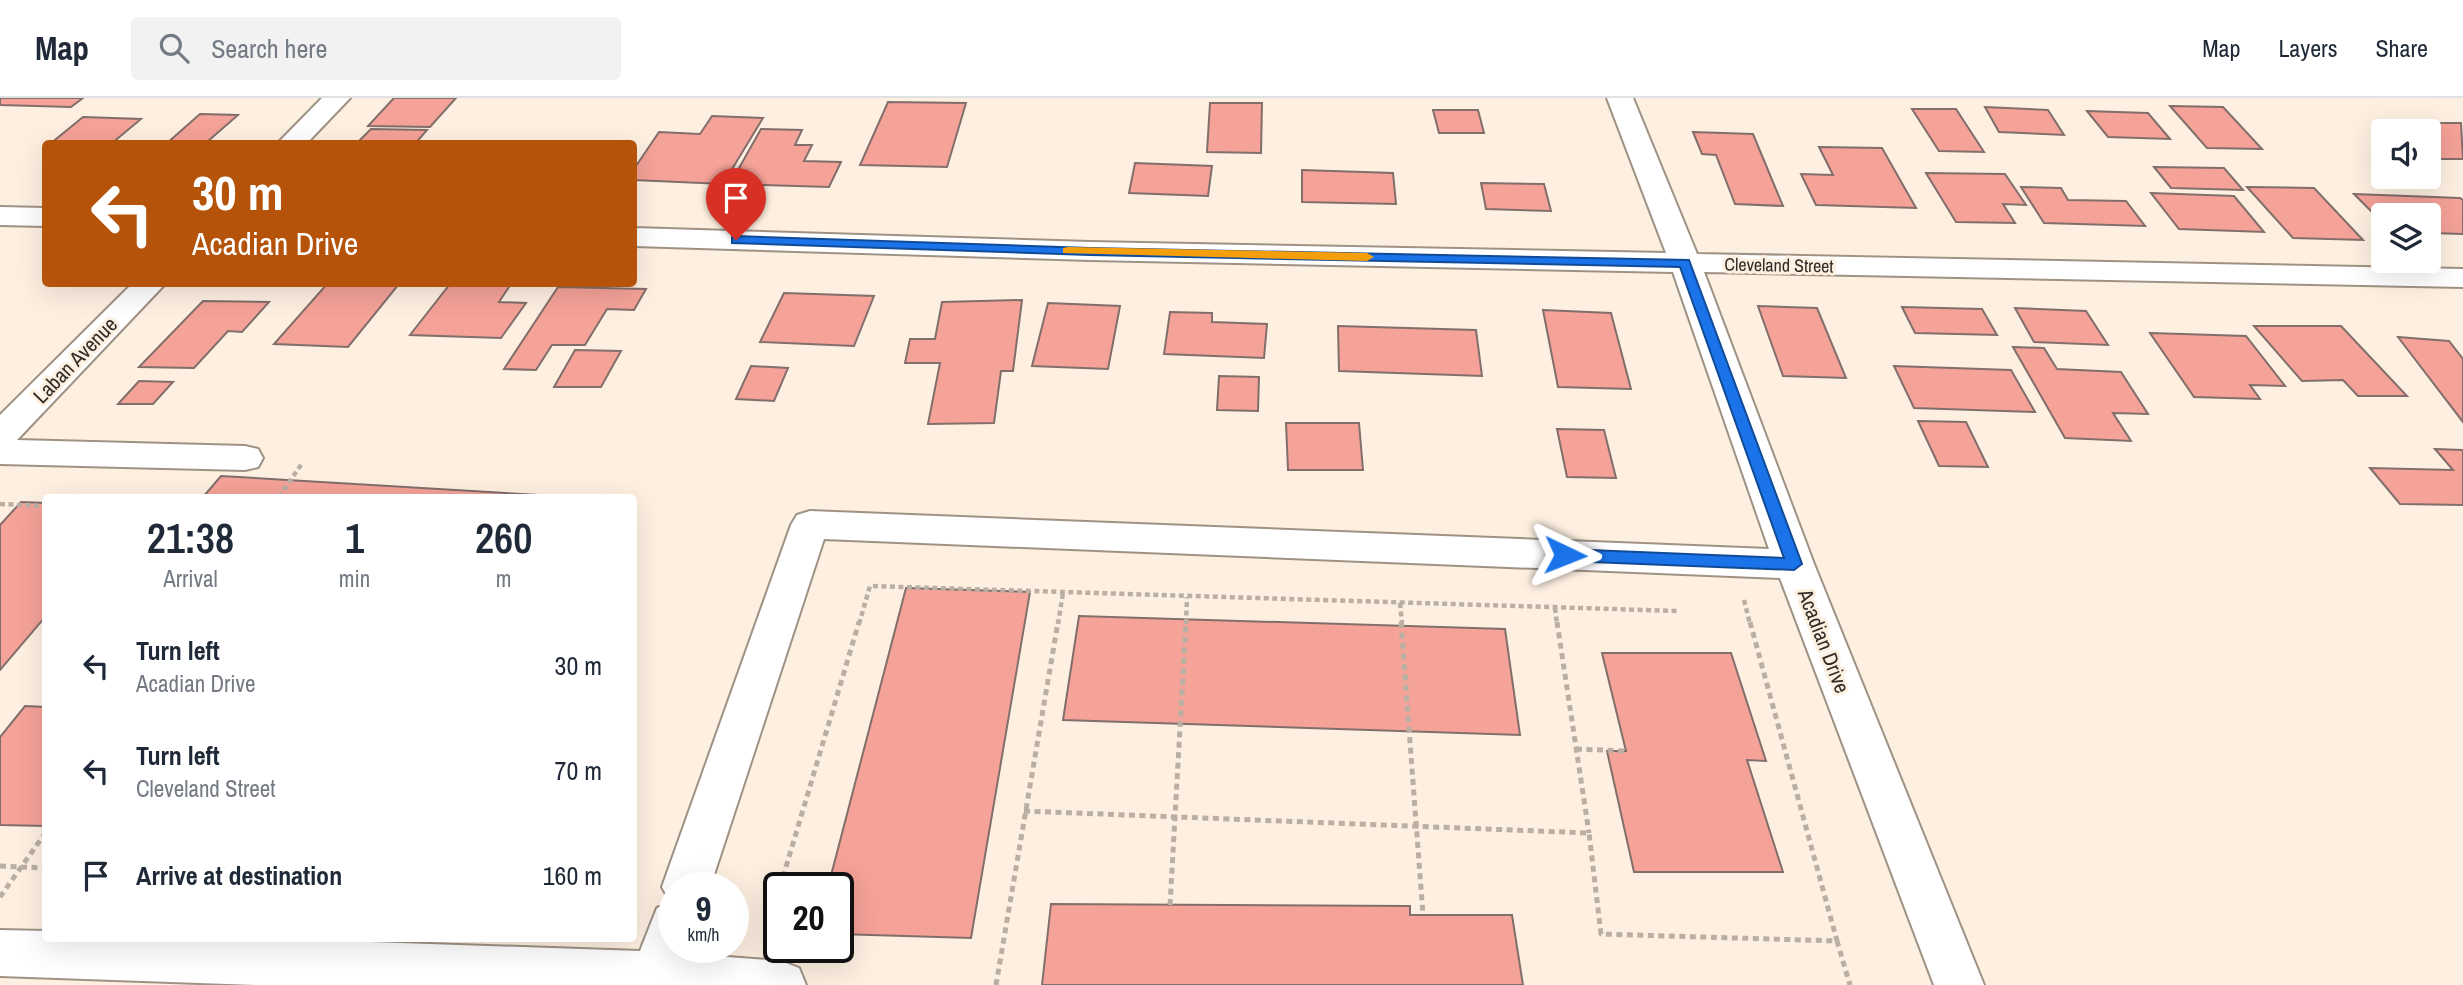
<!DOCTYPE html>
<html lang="en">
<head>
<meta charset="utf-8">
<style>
  :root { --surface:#fff; --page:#f2f2f3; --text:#1f2937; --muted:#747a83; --line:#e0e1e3 }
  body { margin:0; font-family:"Archivo Narrow",sans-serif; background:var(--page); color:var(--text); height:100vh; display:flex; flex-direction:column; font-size:26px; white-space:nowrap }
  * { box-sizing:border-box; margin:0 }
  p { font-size:23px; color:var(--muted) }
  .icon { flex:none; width:38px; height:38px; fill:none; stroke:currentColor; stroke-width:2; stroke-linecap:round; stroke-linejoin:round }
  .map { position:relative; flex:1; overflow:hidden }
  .side { position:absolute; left:42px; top:396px; width:595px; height:448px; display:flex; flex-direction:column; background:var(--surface); border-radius:7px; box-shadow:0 7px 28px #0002 }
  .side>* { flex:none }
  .hud { position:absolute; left:42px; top:42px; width:595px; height:147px; border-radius:7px; box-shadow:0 7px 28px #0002; background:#b45309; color:#fff; overflow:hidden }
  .buttons { position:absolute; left:2371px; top:21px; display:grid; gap:14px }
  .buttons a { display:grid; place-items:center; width:70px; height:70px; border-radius:7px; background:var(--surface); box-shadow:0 7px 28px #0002; font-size:35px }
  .speed { position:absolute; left:658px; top:774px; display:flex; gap:14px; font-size:35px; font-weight:700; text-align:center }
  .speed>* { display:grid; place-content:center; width:91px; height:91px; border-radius:50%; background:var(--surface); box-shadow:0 7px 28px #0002; line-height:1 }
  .speed small { font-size:18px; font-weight:400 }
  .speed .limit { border:4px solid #111; border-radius:10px; background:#fff; color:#111 }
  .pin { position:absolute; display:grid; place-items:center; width:60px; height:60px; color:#fff; margin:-72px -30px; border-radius:50% 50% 50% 0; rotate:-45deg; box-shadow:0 0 7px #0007 }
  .pin .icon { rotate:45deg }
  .me { position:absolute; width:77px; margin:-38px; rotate:92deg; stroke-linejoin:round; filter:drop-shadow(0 0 5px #0008) }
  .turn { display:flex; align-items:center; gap:24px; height:147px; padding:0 35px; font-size:32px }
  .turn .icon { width:91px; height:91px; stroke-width:2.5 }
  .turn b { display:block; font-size:49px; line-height:60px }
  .eta { display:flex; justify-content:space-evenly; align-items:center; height:119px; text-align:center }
  .eta b { font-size:42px; font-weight:600; line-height:49px }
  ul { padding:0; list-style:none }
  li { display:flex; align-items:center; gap:21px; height:105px; padding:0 35px }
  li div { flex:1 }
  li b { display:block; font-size:26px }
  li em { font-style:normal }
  header { display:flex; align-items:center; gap:42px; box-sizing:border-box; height:98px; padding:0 35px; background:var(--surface); border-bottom:2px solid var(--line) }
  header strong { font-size:33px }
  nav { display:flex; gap:38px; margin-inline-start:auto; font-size:24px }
  .search { width:490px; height:63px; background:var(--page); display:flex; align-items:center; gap:18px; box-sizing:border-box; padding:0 24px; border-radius:7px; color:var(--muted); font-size:26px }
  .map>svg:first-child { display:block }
  .building { fill:#f5a298; stroke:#826e6b; stroke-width:2 }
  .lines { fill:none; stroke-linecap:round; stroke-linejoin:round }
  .minor-casing { stroke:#9e9284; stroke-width:4 }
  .path-far1 { stroke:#baafa3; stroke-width:4.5; stroke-dasharray:5 3.5; stroke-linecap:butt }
  .path { stroke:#baafa3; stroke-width:5; stroke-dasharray:6 4.5; stroke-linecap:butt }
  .minor { fill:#fff; fill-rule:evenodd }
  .route { fill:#1a73e8; stroke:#114b97; stroke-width:2 }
  .slow { fill:#f59e0b }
  .labels { text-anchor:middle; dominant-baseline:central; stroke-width:6; stroke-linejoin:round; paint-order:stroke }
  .far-street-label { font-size:18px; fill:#312c26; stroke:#fef0e1 }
  .street-label { font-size:21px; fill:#312c26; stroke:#fef0e1 }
</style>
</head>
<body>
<header>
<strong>Map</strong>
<div class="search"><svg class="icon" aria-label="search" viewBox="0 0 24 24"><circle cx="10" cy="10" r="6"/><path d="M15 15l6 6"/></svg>Search here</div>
<nav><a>Map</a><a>Layers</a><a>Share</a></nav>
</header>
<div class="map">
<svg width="2463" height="887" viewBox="0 0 2463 887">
  <rect width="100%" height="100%" fill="#fef0e1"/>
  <g class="building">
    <path d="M0,0H83L71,9L0,7Z"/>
    <path d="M394,0H456L430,29L368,28Z"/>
    <path d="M888,4L966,5L947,69L860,67Z"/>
    <path d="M1210,5H1262L1261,55L1207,54Z"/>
    <path d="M2170,8L2223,9L2262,51L2207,50Z"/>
    <path d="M1985,9L2048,12L2064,37L1999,34Z"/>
    <path d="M1912,11H1956L1984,54L1939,53Z"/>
    <path d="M1433,12H1478L1484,35H1439Z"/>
    <path d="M2087,13L2148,15L2170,41L2108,39Z"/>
    <path d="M200,16L238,17L207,44L222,46H166Z"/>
    <path d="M712,18L763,20L723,86L634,82V71L659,34L700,36Z"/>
    <path d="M83,19L141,21L111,46H50Z"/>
    <path d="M2394,25H2461L2463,61H2437L2429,54V33H2404Z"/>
    <path d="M371,31L427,32L415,46H356Z"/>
    <path d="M761,31L802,32L795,47H812L804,63L841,64L829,89L730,86Z"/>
    <path d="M1693,34L1753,36L1783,108L1735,106L1716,57L1702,56Z"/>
    <path d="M1819,49L1882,50L1916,110L1816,107L1801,76L1833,77Z"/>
    <path d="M1135,65L1212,68L1208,98L1129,95Z"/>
    <path d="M2154,69L2224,70L2243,92L2171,90Z"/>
    <path d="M1302,72L1393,75L1396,106L1302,104Z"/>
    <path d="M1926,75L2005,76L2026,107L2003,106L2015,125L1956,124Z"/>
    <path d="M1481,85L1544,86L1551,113L1486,111Z"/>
    <path d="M2021,89L2061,90L2068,102L2126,103L2145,128L2044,125Z"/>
    <path d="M2247,89L2314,90L2363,142L2293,140Z"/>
    <path d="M2151,95L2234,98L2264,134L2179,131Z"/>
    <path d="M2354,96L2460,100L2463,102V136L2429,135V117H2384V126Z"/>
    <path d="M327,186H399L348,249L274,246Z"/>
    <path d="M450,186H511L499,204L526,205L501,240L410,237Z"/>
    <path d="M558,189L646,191L634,212L607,211L585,247H552L536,272L504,271Z"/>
    <path d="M784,195L874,198L854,248L760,244Z"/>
    <path d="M1022,202L1013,273H1001L994,325L928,326L940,265H905L910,241H935L942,204Z"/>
    <path d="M203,203L269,204L242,234L228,233L194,270L139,269Z"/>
    <path d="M1048,205L1120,208L1108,271L1032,268Z"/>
    <path d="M1758,208L1817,210L1846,280L1783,278Z"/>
    <path d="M1902,209L1982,211L1997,237L1915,235Z"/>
    <path d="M2015,210L2086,213L2108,247L2034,244Z"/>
    <path d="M1543,212L1611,215L1631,291L1558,289Z"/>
    <path d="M1170,214L1212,215V224L1267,226L1264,260L1164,256Z"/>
    <path d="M1338,228L1476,232L1482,278L1339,273Z"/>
    <path d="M2254,228H2341L2407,298H2358L2343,282L2302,283Z"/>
    <path d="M2150,235L2246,238L2285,288L2250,287L2260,301L2194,299Z"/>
    <path d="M2398,239L2449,243L2463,261V324Z"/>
    <path d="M2013,249L2044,250L2057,271L2121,274L2148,316L2113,315L2131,343L2065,340Z"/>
    <path d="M575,252L621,253L601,289H554Z"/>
    <path d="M751,268L788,270L774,303L736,301Z"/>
    <path d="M1894,268L2011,272L2035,314L1914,310Z"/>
    <path d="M1219,278L1259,279L1258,313L1217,312Z"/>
    <path d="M139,283L173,284L153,306H118Z"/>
    <path d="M1918,323L1966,324L1988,369L1939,368Z"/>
    <path d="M1286,325H1359L1363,372H1288Z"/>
    <path d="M1557,331L1604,332L1616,380L1567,379Z"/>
    <path d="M2435,351L2463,352V407L2400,406L2370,370L2453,372Z"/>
    <path d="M221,378L556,398L203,399Z"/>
    <path d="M21,404L46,405V518L0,572V427Z"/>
    <path d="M906,490L1030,494L971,840L838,836V789H828Z"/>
    <path d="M1079,518L1505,531L1520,637L1063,622Z"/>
    <path d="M1602,555H1731L1766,663L1747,662L1783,774H1634L1607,653H1626Z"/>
    <path d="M25,608L46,609V728L0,727V639Z"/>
    <path d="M1051,806L1410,808V817H1512L1523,887H1042Z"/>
  </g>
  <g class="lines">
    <g class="minor-casing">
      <g id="minor">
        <path d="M322,0H350L306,46H277Z"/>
        <path d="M1607,0H1633L1697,156L2463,171V189L1704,174L1814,466L1984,887H1934L1780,480L824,441L710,789H674V849H691L688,856L781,863L799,870L806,887H256L0,878V832L46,833V840H251L640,853L657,810L671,805L662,789L791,427L797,417L810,413L1769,451L1673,174L1090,162L634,148V130L1090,144L1666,155Z"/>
        <path d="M0,109L46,110V128L0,127Z"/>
        <path d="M132,186H165L17,342L245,348L258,351L263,360L258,369L245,372L0,366V317Z"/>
      </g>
    </g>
    <g class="path-far1">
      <path d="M279,399L303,364"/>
      <path d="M0,406L46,408"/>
      <path d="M1744,502L1750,526"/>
      <path d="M1400,505L1402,526"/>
      <path d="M1555,510L1557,526"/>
      <path d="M859,526L870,488L1678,513"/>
      <path d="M1058,526L1063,495"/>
      <path d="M1186,526L1187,499"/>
    </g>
    <g class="path">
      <path d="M1401,524L1423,817"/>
      <path d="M1557,524L1589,735"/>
      <path d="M1750,524L1837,843"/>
      <path d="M1576,651L1626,653"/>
      <path d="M1024,713L1589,735L1601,836L1837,843L1850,887"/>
      <path d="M0,768L46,770"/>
      <path d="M780,789L859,524"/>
      <path d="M0,799L46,734"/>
      <path d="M1170,807L1186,524"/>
      <path d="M766,837L779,793"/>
      <path d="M996,887L1058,524"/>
    </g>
    <use href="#minor" class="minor"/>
  </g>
  <path class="route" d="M736,138L1090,150L1689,162L1802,466L1794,472L1565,463L1557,457L1565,451L1784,460L1680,169L1090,157L732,145V139Z"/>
  <path class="slow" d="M1068,149L1367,155L1374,159L1367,163L1063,155V150Z"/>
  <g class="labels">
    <g class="far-street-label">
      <text transform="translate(1779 167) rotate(1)">Cleveland Street</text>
    </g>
    <g class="street-label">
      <text transform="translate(75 262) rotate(-46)">Laban Avenue</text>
      <text transform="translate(1824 543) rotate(69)">Acadian Drive</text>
    </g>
  </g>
</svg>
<div class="buttons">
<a><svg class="icon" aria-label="sound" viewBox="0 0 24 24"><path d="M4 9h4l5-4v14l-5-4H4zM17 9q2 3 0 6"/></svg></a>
<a><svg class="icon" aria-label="layers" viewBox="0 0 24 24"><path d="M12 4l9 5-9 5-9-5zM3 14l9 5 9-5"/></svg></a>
</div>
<div class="speed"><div>9<small>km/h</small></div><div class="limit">20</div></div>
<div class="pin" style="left:736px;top:142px;background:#d93025"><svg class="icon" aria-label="arrive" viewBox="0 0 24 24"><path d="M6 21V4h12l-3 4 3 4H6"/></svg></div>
<svg class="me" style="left:1565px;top:457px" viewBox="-20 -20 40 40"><path d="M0-17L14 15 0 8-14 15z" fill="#1a73e8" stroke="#fff" stroke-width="4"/></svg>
<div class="hud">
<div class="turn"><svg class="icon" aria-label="left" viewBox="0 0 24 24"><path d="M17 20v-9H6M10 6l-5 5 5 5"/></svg><div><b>30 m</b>Acadian Drive</div></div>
</div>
<section class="side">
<div class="eta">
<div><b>21:38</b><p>Arrival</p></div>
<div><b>1</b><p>min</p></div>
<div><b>260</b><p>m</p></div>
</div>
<ul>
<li><svg class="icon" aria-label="left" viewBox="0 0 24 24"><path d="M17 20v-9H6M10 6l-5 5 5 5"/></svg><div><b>Turn left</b><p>Acadian Drive</p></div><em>30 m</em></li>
<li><svg class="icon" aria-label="left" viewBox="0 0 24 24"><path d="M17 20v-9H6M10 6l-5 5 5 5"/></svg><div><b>Turn left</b><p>Cleveland Street</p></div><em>70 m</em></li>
<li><svg class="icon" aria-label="arrive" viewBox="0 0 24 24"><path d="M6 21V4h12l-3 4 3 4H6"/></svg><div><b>Arrive at destination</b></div><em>160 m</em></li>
</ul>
</section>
</div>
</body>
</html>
